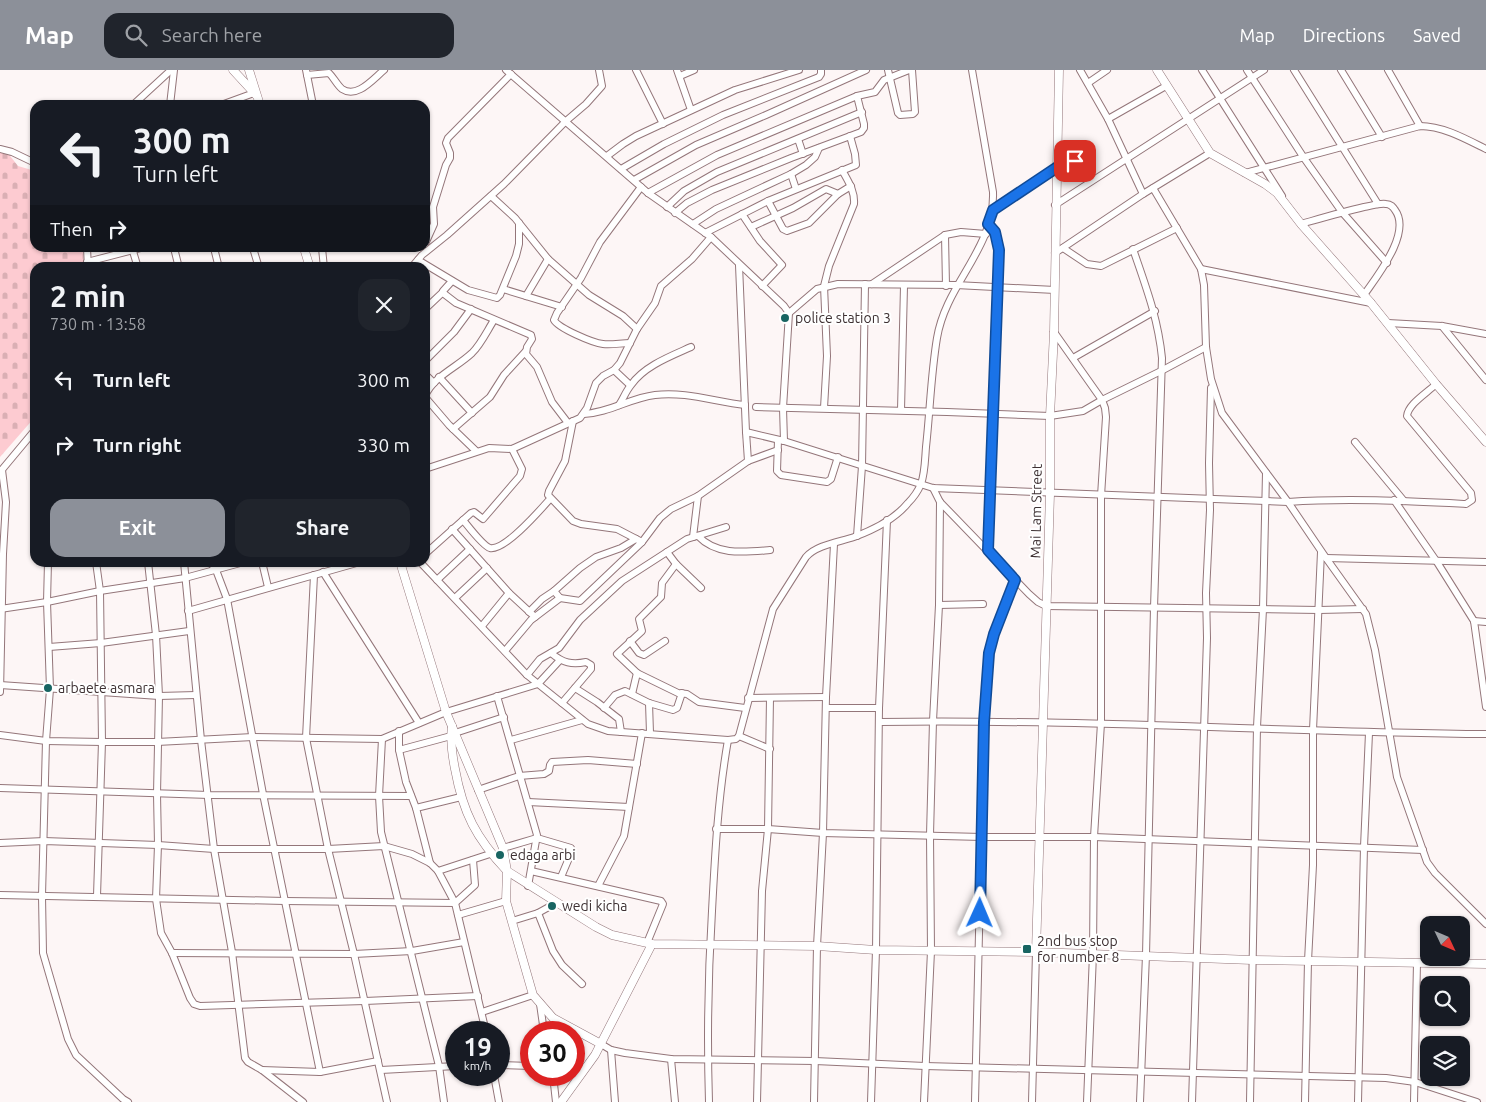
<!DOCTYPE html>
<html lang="en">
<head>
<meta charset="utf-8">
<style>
  :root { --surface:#171b24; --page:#20242c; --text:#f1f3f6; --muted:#9ea1a6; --accent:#8c9099 }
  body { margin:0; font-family:Ubuntu,sans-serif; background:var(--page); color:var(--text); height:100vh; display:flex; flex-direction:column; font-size:19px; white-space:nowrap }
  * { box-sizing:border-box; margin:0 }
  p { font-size:16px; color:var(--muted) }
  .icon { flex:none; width:28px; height:28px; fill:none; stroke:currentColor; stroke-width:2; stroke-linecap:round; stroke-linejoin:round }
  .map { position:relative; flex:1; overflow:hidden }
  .side { position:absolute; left:30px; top:192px; width:400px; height:305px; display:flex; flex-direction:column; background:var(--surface); border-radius:15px; box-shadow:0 1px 4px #0004 }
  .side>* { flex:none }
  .guide { position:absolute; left:30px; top:30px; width:400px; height:152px; border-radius:15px; box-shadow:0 1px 4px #0004; background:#171b24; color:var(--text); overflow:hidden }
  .needle { width:32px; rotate:134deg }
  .fabs { position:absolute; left:1420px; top:846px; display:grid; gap:10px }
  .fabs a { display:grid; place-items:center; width:50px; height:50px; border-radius:10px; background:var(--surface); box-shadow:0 1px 4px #0004; font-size:25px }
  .speed { position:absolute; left:445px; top:951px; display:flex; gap:10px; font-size:25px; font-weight:700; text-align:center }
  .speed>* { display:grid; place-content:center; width:65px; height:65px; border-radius:50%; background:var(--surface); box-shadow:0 1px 4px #0004; line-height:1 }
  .speed small { font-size:12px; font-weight:400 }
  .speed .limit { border:8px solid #d22; background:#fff; color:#111 }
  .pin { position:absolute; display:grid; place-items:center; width:42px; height:42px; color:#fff; margin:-21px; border-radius:10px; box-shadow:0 2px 8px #0006 }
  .me { position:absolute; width:55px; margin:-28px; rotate:1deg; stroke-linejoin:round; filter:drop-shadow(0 0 4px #0008) }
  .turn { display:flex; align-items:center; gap:18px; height:105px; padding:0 20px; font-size:22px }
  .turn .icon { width:65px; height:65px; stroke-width:2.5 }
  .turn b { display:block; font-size:35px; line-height:42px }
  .then { display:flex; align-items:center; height:48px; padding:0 20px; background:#0003; gap:10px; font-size:19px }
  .round { display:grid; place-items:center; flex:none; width:52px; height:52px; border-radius:15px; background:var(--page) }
  .overview { display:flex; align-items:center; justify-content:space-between; height:85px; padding:0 20px }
  h1 { font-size:30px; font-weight:700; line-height:38px }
  .cta { display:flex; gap:10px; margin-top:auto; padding:10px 20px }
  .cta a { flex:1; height:58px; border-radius:15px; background:var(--accent); color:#fff; font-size:20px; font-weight:700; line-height:58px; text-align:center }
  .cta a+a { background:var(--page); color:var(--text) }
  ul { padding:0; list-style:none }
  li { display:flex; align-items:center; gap:15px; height:65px; padding:0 20px }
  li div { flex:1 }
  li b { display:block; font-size:19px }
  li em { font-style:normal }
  header { display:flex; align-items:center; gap:30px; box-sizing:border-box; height:70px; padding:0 25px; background:var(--accent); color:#fff }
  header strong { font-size:24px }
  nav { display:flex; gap:28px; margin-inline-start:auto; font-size:18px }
  .search { width:350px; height:45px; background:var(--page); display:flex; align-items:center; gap:12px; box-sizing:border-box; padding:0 18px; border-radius:15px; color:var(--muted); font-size:19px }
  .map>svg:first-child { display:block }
  .cemetery { fill:url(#cemetery-stones) }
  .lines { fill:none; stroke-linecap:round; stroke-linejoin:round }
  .minor-casing { stroke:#94767a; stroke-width:8 }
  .tertiary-casing { stroke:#94767a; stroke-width:9 }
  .minor { stroke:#fff; stroke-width:6 }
  .tertiary { stroke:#fff; stroke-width:8 }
  .route-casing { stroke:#114b97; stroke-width:12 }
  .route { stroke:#1a73e8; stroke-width:9 }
  .poi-dot { fill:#186562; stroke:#fff; stroke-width:2 }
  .labels { text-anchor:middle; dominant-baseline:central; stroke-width:4; stroke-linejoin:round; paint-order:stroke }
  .poi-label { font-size:14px; fill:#3e3133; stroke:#fff; text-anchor:start }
  .street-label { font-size:14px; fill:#3e3133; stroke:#fff }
</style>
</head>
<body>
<header>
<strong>Map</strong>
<div class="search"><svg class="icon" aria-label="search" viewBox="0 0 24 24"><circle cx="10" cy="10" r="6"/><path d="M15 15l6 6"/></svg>Search here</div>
<nav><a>Map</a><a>Directions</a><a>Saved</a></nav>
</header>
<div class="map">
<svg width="1486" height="1032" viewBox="0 0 1486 1032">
  <defs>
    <pattern id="cemetery-stones" width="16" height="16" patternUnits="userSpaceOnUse" patternTransform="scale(1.25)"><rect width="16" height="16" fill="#fdcbd1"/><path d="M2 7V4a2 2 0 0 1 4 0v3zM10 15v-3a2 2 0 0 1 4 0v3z" fill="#daafb4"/></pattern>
  </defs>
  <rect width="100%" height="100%" fill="#fdf6f6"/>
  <path class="cemetery" d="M0,81L7,82L18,96L35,101V178H83L84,197L35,198V347L0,387Z"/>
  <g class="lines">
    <g class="minor-casing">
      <g id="minor">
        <path d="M306,0L313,35"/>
        <path d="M506,0L648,123L711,167L784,236L789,243L783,338L784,371"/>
        <path d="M636,0L663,54"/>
        <path d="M677,0L691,40"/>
        <path d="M888,0L898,43L900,45L913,44L915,42L912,0"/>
        <path d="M1080,0L1108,49L1143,124"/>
        <path d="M1202,0L1282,126"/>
        <path d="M1247,0L1304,88L1342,142L1387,193"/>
        <path d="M1294,0L1378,134"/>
        <path d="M1341,0L1382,67"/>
        <path d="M1388,0L1420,56"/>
        <path d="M307,5L329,3C334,8 337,15 342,19C357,29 373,9 384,0"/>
        <path d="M680,6L694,0"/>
        <path d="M1088,13L1107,0"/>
        <path d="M133,35L171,0"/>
        <path d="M170,35L174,0"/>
        <path d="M221,35L254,23"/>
        <path d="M1108,49L1166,16"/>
        <path d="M798,69L803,84"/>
        <path d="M0,79L12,82L35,93"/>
        <path d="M607,86L623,74L636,66L735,20L799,0"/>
        <path d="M621,99L664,74L723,45L819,7L821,4V0"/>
        <path d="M1245,103L1420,56C1443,56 1466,69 1486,79"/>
        <path d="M791,104L796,119"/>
        <path d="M634,110L696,75L766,45L866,0"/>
        <path d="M1153,118L1201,199L1204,215L1206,277L1211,309L1222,343L1288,432L1326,488L1366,544L1375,580L1397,707L1427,792L1435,803L1486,854"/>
        <path d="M648,123L717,85L857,26L875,22L884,10L909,0"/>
        <path d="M491,126L515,148L548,189L589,225L623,246L637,259"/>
        <path d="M768,131L783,159L787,161L809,153L838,124"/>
        <path d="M1055,135L1264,0"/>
        <path d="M667,137L684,121L717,102L862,42"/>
        <path d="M993,140C1006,131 1065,86 1077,93L1089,112"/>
        <path d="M675,143L687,133L712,120L791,88L861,62L864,58V54L857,26"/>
        <path d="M742,144L760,171L782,195L762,216"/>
        <path d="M693,154L716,139L791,104L806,95L815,87L819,78"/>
        <path d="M1301,154C1322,148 1342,142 1364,137C1371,136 1379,133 1386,134C1391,134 1393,137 1395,140C1412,163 1377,206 1364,225"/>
        <path d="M751,157L793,138L826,119L838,124L851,116"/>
        <path d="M705,163L768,131L856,95L855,84L850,66"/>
        <path d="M945,165L946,216"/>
        <path d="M425,174L434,154L433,137L446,95L450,88V83L446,73L448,68L511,4"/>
        <path d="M87,178L88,198"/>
        <path d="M132,178L138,198"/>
        <path d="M174,178L179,198"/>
        <path d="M214,178L219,198"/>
        <path d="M253,178L259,198"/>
        <path d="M322,178L324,198"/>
        <path d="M1063,178L1087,194L1101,196L1177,158"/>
        <path d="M1133,179C1146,217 1158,248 1162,288L1154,538L1146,885L1140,1032"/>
        <path d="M1055,183L1143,124L1210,83"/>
        <path d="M418,190L468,220L497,228L500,225L516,186L519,174V153"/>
        <path d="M87,192L141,178"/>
        <path d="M739,195L746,362L784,371L933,418L1288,432C1348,428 1406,431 1466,434L1472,430L1471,423L1407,346C1408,334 1427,323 1436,314"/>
        <path d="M411,198L422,185L447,165L504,114L566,51L586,34L602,16L599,0"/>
        <path d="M1201,199L1371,233"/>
        <path d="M452,211L443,221V223L456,233L531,265L532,269L527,277L526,284L537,297L552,332L568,353"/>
        <path d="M872,214L945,165L961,162L986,164"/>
        <path d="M503,219L562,237"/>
        <path d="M526,226L548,189"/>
        <path d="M425,239L443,222"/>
        <path d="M789,243L817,219L838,214L956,215L1055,220"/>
        <path d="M1388,253L1442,256L1486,264"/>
        <path d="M1442,256L1486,310"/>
        <path d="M1054,262L1102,330L1105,338L1106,347L1101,426V653L1094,767L1093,884L1087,1032"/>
        <path d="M630,273C621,273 612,275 603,274C593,273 558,258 554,250L557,243L581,208L600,172L641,117"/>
        <path d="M1073,288L1155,241"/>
        <path d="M425,291L454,262L471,239"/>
        <path d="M614,300L630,315"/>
        <path d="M425,304L434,313"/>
        <path d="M439,307L472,343"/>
        <path d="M425,326C434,306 456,298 472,283C481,274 487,261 494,250"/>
        <path d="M425,327L449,355L476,381"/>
        <path d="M619,335C623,329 626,321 631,315C644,296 671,286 691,277"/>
        <path d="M756,337L947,342L1050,346L1083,341L1102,330L1161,301L1206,277"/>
        <path d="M824,338L827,286L824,216L829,196L854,134C855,121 848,111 842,100"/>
        <path d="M901,340L904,216"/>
        <path d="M584,344C609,343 630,328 655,325C685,321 716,332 745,335"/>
        <path d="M573,351L565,391L549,421L548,425L573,451L581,454L617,459L642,472"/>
        <path d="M453,359L490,327L504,305L526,281"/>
        <path d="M746,362L748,391"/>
        <path d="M778,370L777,401L781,405L827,412L831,409L838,387"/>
        <path d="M1355,372L1404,431"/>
        <path d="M425,399L489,378L512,379L580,348L587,338L596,313L603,306L614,300L620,293L637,259L655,233L661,216L692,189L711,167"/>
        <path d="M0,402L35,360"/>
        <path d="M933,418L940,432L1029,524L1038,532L1046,536L1319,540L1363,539"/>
        <path d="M1394,430L1437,492L1474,551L1486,637"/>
        <path d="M463,450C468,456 483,476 490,478C505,481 541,439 550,429"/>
        <path d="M452,459L509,523L535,547"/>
        <path d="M698,466C717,486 745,482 770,480"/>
        <path d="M857,466L862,396L865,214"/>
        <path d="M693,467L698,426"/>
        <path d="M988,480L999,180L995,162L988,154"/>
        <path d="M667,482L676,494L701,518"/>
        <path d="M425,484L471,443L474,442L483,449L520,406L522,399L512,379"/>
        <path d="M1326,488L1486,492"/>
        <path d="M48,492L47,532L50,619L46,671L42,826L43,883L68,969L76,985L123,1029L128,1032"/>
        <path d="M96,492L100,521L102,672L97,826"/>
        <path d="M148,492L156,565L159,626L157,724L158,775L156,829L161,863L172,883L190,928L194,934L200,936L365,931L478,926"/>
        <path d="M184,492L201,670L214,779L232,882L245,988L248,992L262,1000L303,1032"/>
        <path d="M210,492L216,500L227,529L263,724L320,1002"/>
        <path d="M262,492L268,517"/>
        <path d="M420,492L527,605L588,654L608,661L728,670L736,669L739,666L773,539L806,487C816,475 839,472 854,467C873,460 895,449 908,433C913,428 918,421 921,414C925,403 925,389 926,377C930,341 931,304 937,268C946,213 995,179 993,122L972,0"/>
        <path d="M676,494L662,513L661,527L639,549L642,561L617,584L637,603L678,623L687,624L699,632L745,638"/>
        <path d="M323,502L419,653"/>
        <path d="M314,505L306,668L328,779L354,884L387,1032"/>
        <path d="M437,510L470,479"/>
        <path d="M554,521L560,528L580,531L642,472L660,448L671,439L698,426L748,391L778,380"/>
        <path d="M455,528L487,498"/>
        <path d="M939,535L983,534"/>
        <path d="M0,539L47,532L100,521L185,508L244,492"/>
        <path d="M188,541L360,492"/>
        <path d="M529,542L542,529L554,521L580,498L596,487L621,478L636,469"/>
        <path d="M1474,551L1486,552"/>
        <path d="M482,556L509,523"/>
        <path d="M630,571L639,583L644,585L665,571"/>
        <path d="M49,577L101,573L189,561"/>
        <path d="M505,581L531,550L560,528"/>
        <path d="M551,583C563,593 572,595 586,592L591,595V599L562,633"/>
        <path d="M527,605L540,589L559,578L580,550L622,511L687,469L726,457"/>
        <path d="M0,615L159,626L196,625"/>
        <path d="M575,618L597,632L619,649L621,662"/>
        <path d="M0,622L3,484L6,432L2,400"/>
        <path d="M632,624L637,603"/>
        <path d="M497,626L537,765L528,816"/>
        <path d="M748,628L826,627"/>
        <path d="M649,633L650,663"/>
        <path d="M604,638L615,625L625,621L649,633L673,640L677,638L682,623"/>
        <path d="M826,638H879"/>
        <path d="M880,652C1082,649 1284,662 1486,664"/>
        <path d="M399,661V680L406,712L416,738L430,793"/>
        <path d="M455,663L504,647"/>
        <path d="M0,665L46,671L102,672H157L253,667L382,669L446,642L538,614L560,590"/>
        <path d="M739,666L770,679"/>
        <path d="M382,669L379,726L381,762L439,996L444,1032"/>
        <path d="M511,670L582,650"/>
        <path d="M399,680L451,666"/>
        <path d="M0,718L209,725L411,726"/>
        <path d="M478,720L519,706L544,704L549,701L550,695L552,692L588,690L637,694"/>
        <path d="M528,732L629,737"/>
        <path d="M416,738L461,727"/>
        <path d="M716,759H768L823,763L982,767H1094L1423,780"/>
        <path d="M0,773L44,771L158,775L214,779H328L384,776L412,784L430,793L438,801"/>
        <path d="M503,778L537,768L571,778L572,781L561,807"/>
        <path d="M531,801L661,831L663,834L647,873"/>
        <path d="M598,816L624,766L642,663"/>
        <path d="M0,825L285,831L455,833L475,815L473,790"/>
        <path d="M538,843L553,881L562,895L582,914"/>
        <path d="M458,845L506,831"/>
        <path d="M512,851L538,843L556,833"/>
        <path d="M172,883L354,884L412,881L464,872"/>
        <path d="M540,934L544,962"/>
        <path d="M482,942L533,925"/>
        <path d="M486,962L455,833L438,801L490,784"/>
        <path d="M601,974L611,980L625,983L671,989L815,991L925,996L1386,1008L1415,1012L1477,1032"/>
        <path d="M611,980L615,1032"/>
        <path d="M671,989L675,1032"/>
        <path d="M499,995L531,996"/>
        <path d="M262,1000L320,1002L378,991"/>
        <path d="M381,1000L456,996"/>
        <path d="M494,1005L499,1032"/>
        <path d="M553,1005L556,1032"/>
        <path d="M709,1032C707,968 708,905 712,841C715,784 718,727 728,670"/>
        <path d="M757,1032L762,821L768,759L770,628"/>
        <path d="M814,1032L817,876L823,763L826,627L834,474"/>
        <path d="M871,1032L876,880L879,638L887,450"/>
        <path d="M924,1032L931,881L930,765L933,651L939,535L940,432"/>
        <path d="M975,1032L984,652L989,583L994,564L1015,510"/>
        <path d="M1032,1032L1036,882"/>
        <path d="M1192,1032L1207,568L1206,523L1210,440L1209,393L1211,318"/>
        <path d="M1250,1032L1257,657L1263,539L1266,403"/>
        <path d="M1305,1032L1308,891L1313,795V660L1321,482"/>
        <path d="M1358,1032L1364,777L1369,663"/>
        <path d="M1414,1032L1417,893"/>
      </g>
    </g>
    <g class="tertiary-casing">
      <g id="tertiary">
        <path d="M233,0L256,25"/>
        <path d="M249,0L260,35"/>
        <path d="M1157,0L1210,83L1265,114L1277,123L1301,154L1371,233L1436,314L1486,372"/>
        <path d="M304,178L310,198"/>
        <path d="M400,492L446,642L503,778L507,801L596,857L612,865L652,874L817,876L876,880L1036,882L1252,890L1486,894"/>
        <path d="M452,656C450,671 452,684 455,699C463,743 476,768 507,801L506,831L533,925L553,948L601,974"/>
        <path d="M1036,882L1050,424V346L1054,262L1059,0"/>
        <path d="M561,1032L595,985L652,874"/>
      </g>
    </g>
    <use href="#minor" class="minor"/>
    <use href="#tertiary" class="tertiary"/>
  </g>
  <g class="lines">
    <g class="route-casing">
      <path id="route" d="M980,843L984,652L989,583L994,564L1015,510L988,480L999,180L995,162L988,154L993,140L1056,98L1075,91"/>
    </g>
    <use href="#route" class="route"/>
  </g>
  <g class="poi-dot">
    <circle cx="785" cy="248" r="5"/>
    <circle cx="48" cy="618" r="5"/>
    <circle cx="500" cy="785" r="5"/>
    <circle cx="552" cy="836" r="5"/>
    <rect x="1022" y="874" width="10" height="10" rx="2.5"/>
  </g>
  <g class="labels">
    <g class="poi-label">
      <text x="795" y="248">police station 3</text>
      <text x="58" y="618">arbaete asmara</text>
      <text x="510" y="785">edaga arbi</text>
      <text x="562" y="836">wedi kicha</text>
      <text x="1037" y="871">2nd bus stop<tspan x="1037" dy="16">for number 8</tspan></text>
    </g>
    <g class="street-label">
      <text transform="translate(1036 441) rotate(-89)">Mai Lam Street</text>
    </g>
  </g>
</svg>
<div class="fabs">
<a><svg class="needle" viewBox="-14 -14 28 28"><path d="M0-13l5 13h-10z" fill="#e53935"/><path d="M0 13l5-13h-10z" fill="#9ea1a6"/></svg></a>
<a><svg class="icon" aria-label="search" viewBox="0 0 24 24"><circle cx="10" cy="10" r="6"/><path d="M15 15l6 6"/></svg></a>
<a><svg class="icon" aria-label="layers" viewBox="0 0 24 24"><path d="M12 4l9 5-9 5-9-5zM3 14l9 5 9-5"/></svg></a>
</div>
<div class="speed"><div>19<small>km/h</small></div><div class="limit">30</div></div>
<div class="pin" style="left:1075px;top:91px;background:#d93025"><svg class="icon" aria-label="arrive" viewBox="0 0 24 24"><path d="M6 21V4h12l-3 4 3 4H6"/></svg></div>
<svg class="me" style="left:980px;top:843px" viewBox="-20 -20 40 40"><path d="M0-17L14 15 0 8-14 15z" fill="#1a73e8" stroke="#fff" stroke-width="4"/></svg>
<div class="guide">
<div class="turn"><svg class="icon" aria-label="left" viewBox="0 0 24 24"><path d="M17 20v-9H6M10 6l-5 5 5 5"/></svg><div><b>300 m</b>Turn left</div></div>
<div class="then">Then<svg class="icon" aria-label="right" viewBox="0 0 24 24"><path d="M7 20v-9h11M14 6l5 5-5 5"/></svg></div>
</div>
<section class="side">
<div class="overview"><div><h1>2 min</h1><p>730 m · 13:58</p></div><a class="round"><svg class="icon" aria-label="close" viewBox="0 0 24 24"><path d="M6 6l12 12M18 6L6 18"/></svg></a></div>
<ul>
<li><svg class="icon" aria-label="left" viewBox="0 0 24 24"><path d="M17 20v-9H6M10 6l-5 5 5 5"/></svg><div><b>Turn left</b></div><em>300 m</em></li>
<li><svg class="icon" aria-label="right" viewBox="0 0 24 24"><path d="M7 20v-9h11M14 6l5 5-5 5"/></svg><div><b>Turn right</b></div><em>330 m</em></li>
</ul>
<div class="cta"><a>Exit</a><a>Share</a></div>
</section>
</div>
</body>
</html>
